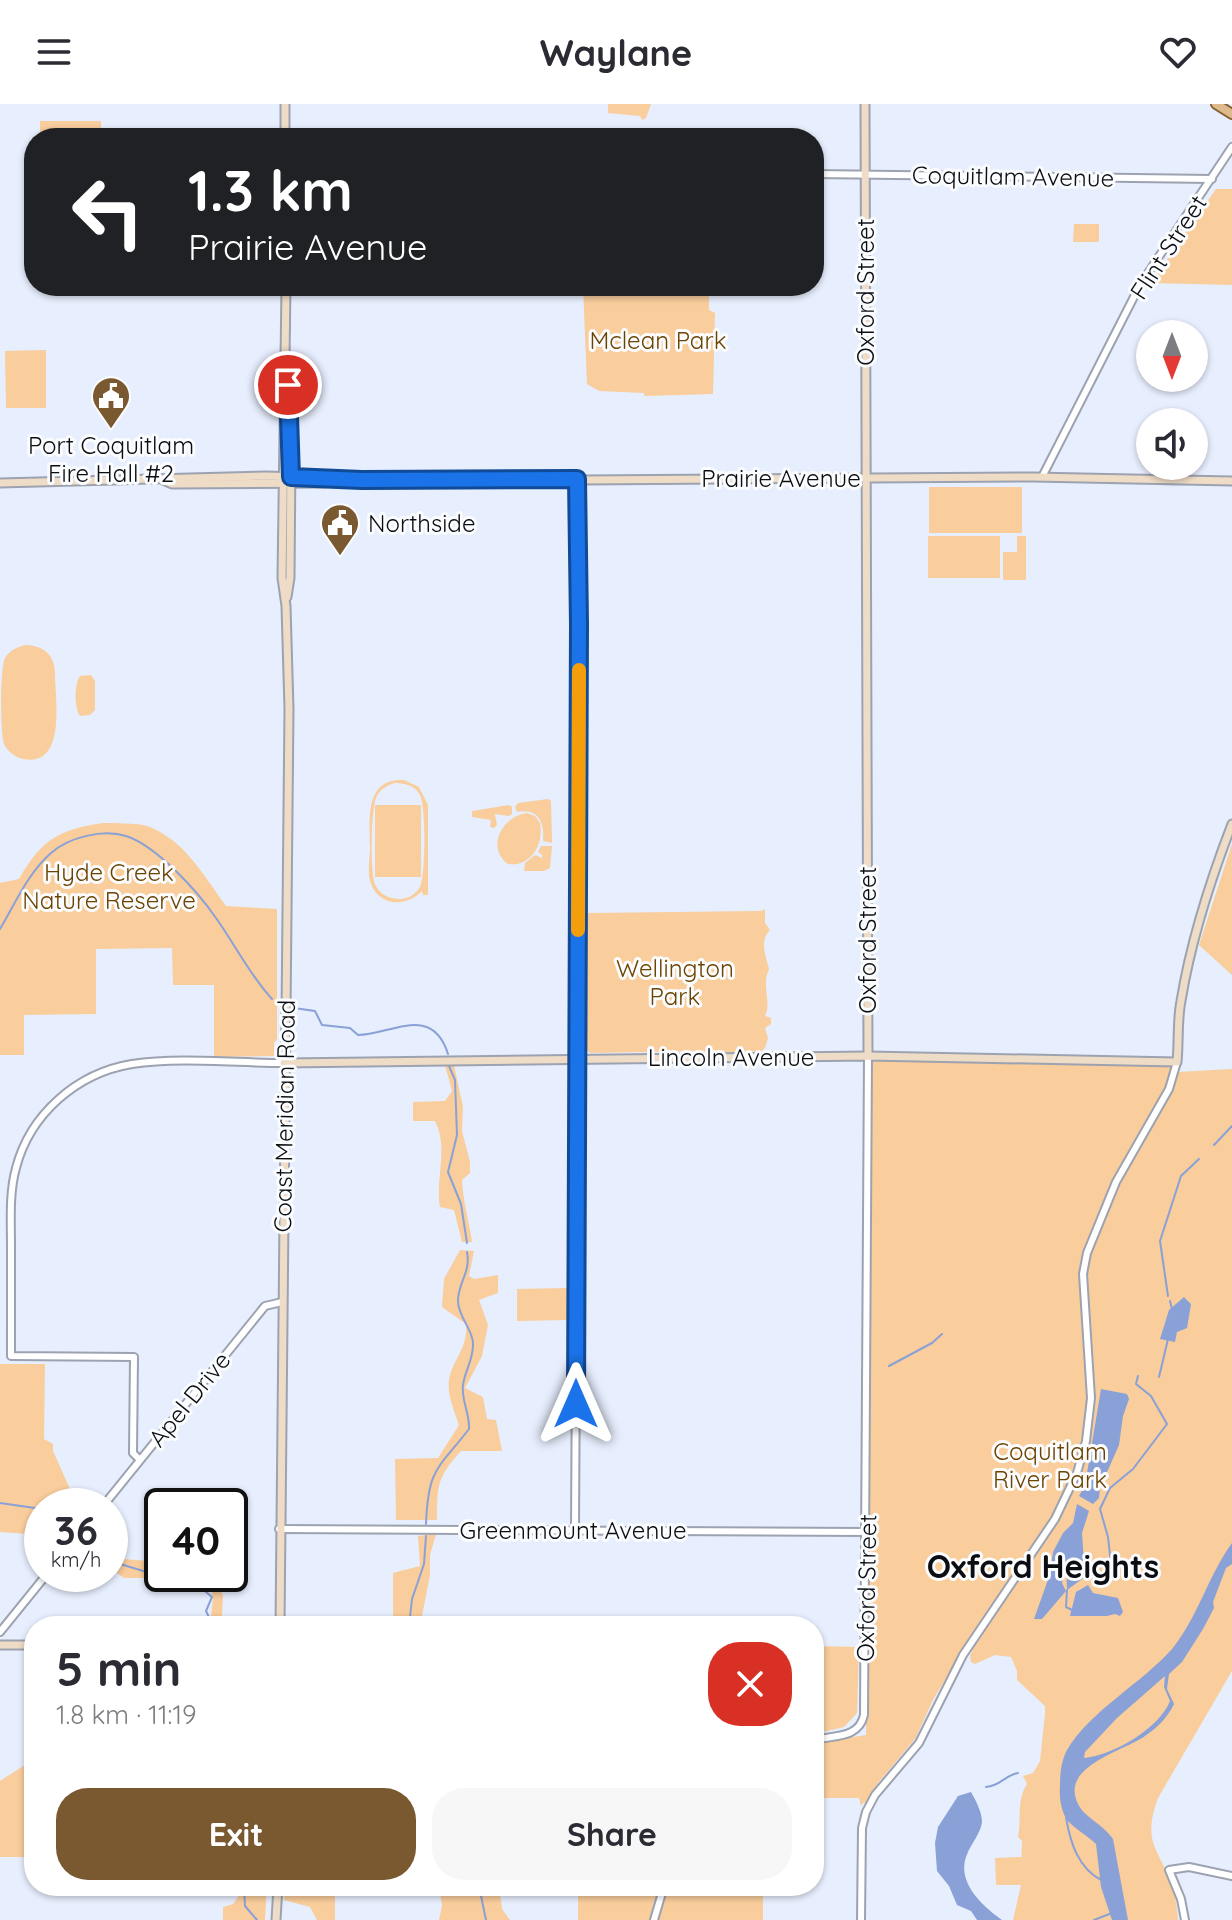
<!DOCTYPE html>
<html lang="en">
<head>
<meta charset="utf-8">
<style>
  :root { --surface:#fff; --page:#f7f7f7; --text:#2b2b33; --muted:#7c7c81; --accent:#7a5830 }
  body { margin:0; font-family:Quicksand,sans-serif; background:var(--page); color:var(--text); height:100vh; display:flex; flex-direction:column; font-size:30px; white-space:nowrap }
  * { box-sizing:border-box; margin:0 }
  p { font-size:26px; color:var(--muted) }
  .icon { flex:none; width:44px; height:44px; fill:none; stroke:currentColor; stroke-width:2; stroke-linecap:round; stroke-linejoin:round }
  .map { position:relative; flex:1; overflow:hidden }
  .side { position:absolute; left:24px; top:1512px; width:800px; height:280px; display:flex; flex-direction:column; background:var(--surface); border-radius:32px; box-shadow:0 2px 6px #0004 }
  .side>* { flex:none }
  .top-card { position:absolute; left:24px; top:24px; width:800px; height:168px; border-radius:32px; box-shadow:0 2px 6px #0004; background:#202124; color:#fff; overflow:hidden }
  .needle { width:52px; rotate:180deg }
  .controls { position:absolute; left:1136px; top:216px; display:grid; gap:16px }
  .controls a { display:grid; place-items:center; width:72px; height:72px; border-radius:50%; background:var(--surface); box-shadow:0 2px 6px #0004; font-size:40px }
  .speed { position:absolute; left:24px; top:1384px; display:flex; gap:16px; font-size:40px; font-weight:700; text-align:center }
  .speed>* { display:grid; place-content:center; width:104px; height:104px; border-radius:50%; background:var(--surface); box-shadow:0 2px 6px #0004; line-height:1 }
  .speed small { font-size:20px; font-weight:400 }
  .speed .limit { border:4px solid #111; border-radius:12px; background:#fff; color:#111 }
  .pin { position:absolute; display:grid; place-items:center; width:68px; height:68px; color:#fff; margin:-34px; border:4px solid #fff; border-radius:50%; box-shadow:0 2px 8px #0007 }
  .me { position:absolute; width:88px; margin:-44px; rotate:0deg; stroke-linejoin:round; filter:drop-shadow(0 0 6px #0008) }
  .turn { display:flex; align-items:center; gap:28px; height:168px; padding:0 32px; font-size:36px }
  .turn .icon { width:104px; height:104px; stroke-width:2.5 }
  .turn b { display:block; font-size:56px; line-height:68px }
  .round { display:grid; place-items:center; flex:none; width:84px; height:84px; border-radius:32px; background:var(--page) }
  .overview { display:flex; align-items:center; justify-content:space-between; height:136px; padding:0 32px }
  h1 { font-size:48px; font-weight:700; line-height:60px }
  .primary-button { display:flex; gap:16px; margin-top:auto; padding:16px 32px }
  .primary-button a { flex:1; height:92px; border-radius:32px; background:var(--accent); color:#fff; font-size:32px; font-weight:700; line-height:92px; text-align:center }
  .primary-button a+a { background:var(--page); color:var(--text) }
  header { display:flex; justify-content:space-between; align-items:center; height:104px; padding:0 32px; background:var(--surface); font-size:36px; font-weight:700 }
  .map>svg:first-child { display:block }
  .green { fill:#f9cd9c; fill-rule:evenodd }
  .water { fill:#89a1d7; fill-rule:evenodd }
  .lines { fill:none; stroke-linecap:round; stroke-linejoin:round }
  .stream { stroke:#89a1d7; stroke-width:2 }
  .tertiary-casing { stroke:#9ca2b0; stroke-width:10 }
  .secondary-casing { stroke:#9ca2b0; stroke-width:11 }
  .primary-casing { stroke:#866031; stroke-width:12 }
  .tertiary { stroke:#fff; stroke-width:6 }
  .secondary { stroke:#efdcc6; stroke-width:7 }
  .primary { stroke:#dfba8d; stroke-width:8 }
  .route-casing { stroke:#114b97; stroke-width:20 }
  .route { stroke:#1a73e8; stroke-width:14 }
  .slow { stroke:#f59e0b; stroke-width:14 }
  .labels { text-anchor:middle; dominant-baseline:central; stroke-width:6; stroke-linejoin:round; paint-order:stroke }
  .street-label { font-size:24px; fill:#0b0d12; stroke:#fafcfe }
  .park-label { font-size:24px; fill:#6d4302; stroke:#fafcfe }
  .poi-label { font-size:24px; fill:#0b0d12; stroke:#fafcfe }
  .district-label { font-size:32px; font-weight:bold; fill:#0b0d12; stroke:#fafcfe }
</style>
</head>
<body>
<header><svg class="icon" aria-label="menu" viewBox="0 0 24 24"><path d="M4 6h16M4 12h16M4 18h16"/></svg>Waylane<svg class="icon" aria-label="heart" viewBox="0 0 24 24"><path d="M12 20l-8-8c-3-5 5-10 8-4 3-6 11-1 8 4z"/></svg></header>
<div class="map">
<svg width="1232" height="1816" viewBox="0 0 1232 1816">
  <rect width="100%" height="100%" fill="#e7eefd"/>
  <g class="green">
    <path d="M608,0H651L646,14L642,16L640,12L608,9Z"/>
    <rect x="40" y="17" width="61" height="17"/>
    <path d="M1216,85H1232V181L1151,179Z"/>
    <path d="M1074,120H1099V138H1073Z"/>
    <path d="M583,182H709V206L715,209L713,290L644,292V289L599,287L587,280Z"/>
    <path d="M46,246V304H6L5,247Z"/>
    <rect x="929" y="383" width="93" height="46"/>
    <rect x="928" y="432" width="72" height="42"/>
    <path d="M1017,432H1026V476H1003V448H1017Z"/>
    <path d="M26,541C44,542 55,551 55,570C55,594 67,664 23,655C15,653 8,648 4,640C0,627 0,565 5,554C10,546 17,543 26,541Z"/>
    <path d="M91,571L95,577V606L90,611L80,612C74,604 74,580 80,572Z"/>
    <path d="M404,676L419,683L428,701V791H423L422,787C407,803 380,803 371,780C367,769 370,754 370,742C370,715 364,674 404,676ZM394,679C404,679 415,681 420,691C426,702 426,772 420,783C416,790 408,795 400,795C389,795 379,790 375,780C370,768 371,706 376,694C379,686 386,682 394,679Z"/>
    <path d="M548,695L551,697L552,739L543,737C545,718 538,704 517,708L515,703L518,699Z"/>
    <rect x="375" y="701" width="46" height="72"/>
    <path d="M509,701L512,703V710L509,712L495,710L497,721L494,724L490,723L491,716L472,713V707Z"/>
    <path d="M527,709L535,712L540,719C544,740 531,763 508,760C485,743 503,712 527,709Z"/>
    <path d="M103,719C114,719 137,719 147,722C184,735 204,772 226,802L277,805V935L274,939V952L214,953V881H173L172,844L96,845V910L24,911V951H0V779L19,775C42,735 58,726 103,719Z"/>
    <path d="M1232,740V871L1199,841Z"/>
    <path d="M541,742H552L550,764L544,767H524L525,759L535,751L542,754V751L538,748Z"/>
    <path d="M765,805V819L770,826C759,838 766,851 769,865C761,883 772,898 765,912L771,914V920L765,924L768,934L765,944L762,947L704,949L700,947L590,949L584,944V813L588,809L761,807Z"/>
    <path d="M902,954L911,957L1051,960L1060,957L1129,961L1136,959L1138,962H1169L1177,968L1232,965V1567L1158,1694C1141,1740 1160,1745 1173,1784C1176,1794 1177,1806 1178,1816H1013L1021,1781H996L995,1754L1021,1753V1760L1022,1737L1018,1733C1022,1714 1016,1697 1027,1680L1023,1672L1033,1669L1040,1657L1045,1610V1602L1017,1576V1567L1011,1553L995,1551L975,1560L971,1558L970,1551L973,1546L965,1543L934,1594L915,1635L878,1679L865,1700L864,1698L861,1702L859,1694H814V1639L866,1631L870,1000L873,956Z"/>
    <path d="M445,961H454L463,1003L462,1027L470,1058V1069L462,1076C463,1098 469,1117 472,1138H462L454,1106L440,1103C435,1074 449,1045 435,1017H413V998L445,997L452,987Z"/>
    <path d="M460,1146L474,1147L469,1172L474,1175L498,1171V1189L479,1196L488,1221L482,1252L465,1284L483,1293L487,1315L496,1316L502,1347H461C437,1373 437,1382 437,1416H396L395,1355L438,1354L459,1321C454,1306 447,1291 449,1276C453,1254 468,1245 466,1220L442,1203L444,1175Z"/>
    <path d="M567,1184V1216L517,1217V1185Z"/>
    <path d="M0,1260H45L44,1335L53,1340V1347L70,1385L99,1397L95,1402H42V1431L0,1428Z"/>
    <path d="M436,1430L430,1451V1471L420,1522H393V1469L420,1462L418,1432Z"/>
    <path d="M110,1454L162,1458V1470H172L170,1474H124L110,1464Z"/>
    <path d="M211,1484H220L223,1492L222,1512L229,1522H210L213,1494Z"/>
    <path d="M814,1542L859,1543L857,1609L844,1623L814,1630Z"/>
    <path d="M31,1657H34V1753H0V1677Z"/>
    <path d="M240,1782H267L265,1816H223V1803L233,1800L241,1789Z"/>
    <path d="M285,1782H335V1816H317L310,1803L284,1796Z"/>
    <path d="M439,1782H499L502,1805L510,1816H439L442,1802Z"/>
    <rect x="578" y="1782" width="185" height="34"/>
  </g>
  <g class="water">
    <path d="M1184,1193L1191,1200L1187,1224L1177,1228L1175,1238L1160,1235L1169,1206Z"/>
    <path d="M1101,1285L1127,1290L1129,1295L1123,1312L1119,1341L1100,1384L1099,1394L1093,1400L1079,1392L1085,1381Z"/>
    <path d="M1077,1400L1089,1407L1082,1429L1085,1473L1067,1486L1066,1459L1062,1479L1066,1487L1042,1515H1034L1050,1470L1053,1448L1063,1429L1073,1419Z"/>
    <path d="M1232,1439V1460L1226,1464L1213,1498L1214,1504L1203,1525L1182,1558L1169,1570L1167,1585L1174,1600C1168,1613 1157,1624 1145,1632C1124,1647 1059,1662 1078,1700C1085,1714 1103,1720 1113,1735L1128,1816H1112L1101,1783L1096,1740C1088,1732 1075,1725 1068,1717C1061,1708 1059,1693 1060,1682C1060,1671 1061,1657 1067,1646C1090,1607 1142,1579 1172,1545C1198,1513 1208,1472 1232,1439ZM1165,1572L1164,1583L1170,1597C1160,1624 1112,1652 1084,1654L1085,1648L1117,1614Z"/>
    <path d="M1088,1481L1093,1489L1118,1494L1123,1508L1120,1512L1115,1510L1107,1512H1070L1076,1488Z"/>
    <path d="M971,1688C976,1697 982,1708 982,1718C981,1728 972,1739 968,1748C954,1776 981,1801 1002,1816H977L971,1807L957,1801L949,1782L937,1767L935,1739L938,1723L958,1692Z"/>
  </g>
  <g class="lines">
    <g class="stream">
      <path d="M0,825C15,800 28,769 51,749C69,733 103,725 126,732C157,742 198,788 216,814C234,839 251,873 272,895"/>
      <path d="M294,904L315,907L322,921L350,924L358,931C390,931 432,899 448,950"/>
      <path d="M449,962L455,976L457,1031L448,1068L461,1100L467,1139"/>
      <path d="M1214,1041L1232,1022"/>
      <path d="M1168,1192L1160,1137L1181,1072L1199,1055"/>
      <path d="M1170,1197L1172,1205"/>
      <path d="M889,1262L932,1239L942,1230"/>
      <path d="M1159,1273L1168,1235"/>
      <path d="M0,1399L42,1405"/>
      <path d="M426,1420C428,1364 438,1365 469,1325C470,1310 461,1296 463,1281C465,1266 474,1255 473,1238C471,1223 458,1212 458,1197C458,1178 471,1169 467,1148"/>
      <path d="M110,1457L150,1469L162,1465"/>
      <path d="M1111,1460L1108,1433L1100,1405L1110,1384L1133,1365L1167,1320L1151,1292L1136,1280L1138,1272"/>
      <path d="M177,1470C182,1479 190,1483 200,1483L212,1493L206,1507L213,1522"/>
      <path d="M1067,1486L1066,1503L1072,1506"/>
      <path d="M409,1522L412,1495L424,1460L426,1432"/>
      <path d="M986,1683C1001,1682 1005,1671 1018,1669"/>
      <path d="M1066,1713C1070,1738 1078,1765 1103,1777"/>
      <path d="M244,1782L245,1802L257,1816"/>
      <path d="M479,1782L486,1816"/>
      <path d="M1094,1816L1112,1809"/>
    </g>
    <g class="tertiary-casing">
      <g id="tertiary">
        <path d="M814,70L1212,75"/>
        <path d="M1042,373L1140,181L1232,43"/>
        <path d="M139,1355L133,1349L134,1253L11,1252C11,1216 11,1179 11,1143C11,1117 9,1089 16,1064C30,1010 77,969 132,960C180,953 236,959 284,959"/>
        <path d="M103,1402L265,1202L282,1198"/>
        <path d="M279,1425L867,1428"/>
        <path d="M575,1426L579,733L577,375"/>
        <path d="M0,1528L47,1470"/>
        <path d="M814,1636C833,1631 859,1635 864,1611L868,952"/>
        <path d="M654,1816L664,1782"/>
        <path d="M861,1816L862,1724L866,1708L875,1691L919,1639L963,1551L1055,1415L1077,1369L1086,1337L1091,1294L1083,1170L1087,1149L1116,1078L1169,985L1177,958"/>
        <path d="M1185,1816L1181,1795L1169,1766L1189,1763L1232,1772"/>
      </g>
    </g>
    <g class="secondary-casing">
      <g id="secondary">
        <path d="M285,0V34"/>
        <path d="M865,0L868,952"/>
        <path d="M163,376L172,380L325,379L329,376"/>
        <path d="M0,379L266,372L430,377L1033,373L1232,377"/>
        <path d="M287,493L290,474L291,354L288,278"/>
        <path d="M284,959L868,952L1177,958C1179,938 1177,917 1181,897C1191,836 1210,777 1232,720"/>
        <path d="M280,1522L289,605L286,502L282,474L286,182"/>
        <path d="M0,1541H34"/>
        <path d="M276,1816L278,1782"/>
      </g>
    </g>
    <g class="primary-casing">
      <path id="primary" d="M1216,0L1232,10"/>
    </g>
    <use href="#tertiary" class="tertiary"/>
    <use href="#secondary" class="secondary"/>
    <use href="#primary" class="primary"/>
  </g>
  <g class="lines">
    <g class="route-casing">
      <path id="route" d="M288,281L291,373L362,376L577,375L579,520L576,1300"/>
    </g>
    <use href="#route" class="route"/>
    <path class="slow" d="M578,826L579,566"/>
  </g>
  <defs>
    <g id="civic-pin" transform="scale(2)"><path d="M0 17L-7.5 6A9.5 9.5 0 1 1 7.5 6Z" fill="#7a5830" stroke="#fafcfe"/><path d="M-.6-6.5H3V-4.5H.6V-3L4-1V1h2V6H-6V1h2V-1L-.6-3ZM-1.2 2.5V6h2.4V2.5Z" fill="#fff"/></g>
  </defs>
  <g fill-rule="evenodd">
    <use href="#civic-pin" x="111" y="292"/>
    <use href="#civic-pin" x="340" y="419"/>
  </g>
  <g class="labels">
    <g class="street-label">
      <text transform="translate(1013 72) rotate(1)">Coquitlam Avenue</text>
      <text transform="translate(1168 143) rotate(-57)">Flint Street</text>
      <text transform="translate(865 188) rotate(-90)">Oxford Street</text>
      <text x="781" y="374">Prairie Avenue</text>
      <text transform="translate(867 836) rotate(-90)">Oxford Street</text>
      <text x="731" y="953">Lincoln Avenue</text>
      <text transform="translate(284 1012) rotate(-89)">Coast Meridian Road</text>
      <text transform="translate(189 1295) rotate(-51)">Apel Drive</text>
      <text x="573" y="1426">Greenmount Avenue</text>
      <text transform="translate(866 1484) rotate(-89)">Oxford Street</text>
    </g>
    <g class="park-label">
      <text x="658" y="236">Mclean Park</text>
      <text x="109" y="768">Hyde Creek<tspan x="109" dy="28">Nature Reserve</tspan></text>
      <text x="675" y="864">Wellington<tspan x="675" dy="28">Park</tspan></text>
      <text x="1050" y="1347">Coquitlam<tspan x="1050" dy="28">River Park</tspan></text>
    </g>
    <g class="poi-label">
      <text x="111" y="341">Port Coquitlam<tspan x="111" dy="28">Fire Hall #2</tspan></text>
      <text x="368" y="419" text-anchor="start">Northside</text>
    </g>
    <g class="district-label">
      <text x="1043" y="1462">Oxford Heights</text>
    </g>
  </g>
</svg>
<div class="controls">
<a><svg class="needle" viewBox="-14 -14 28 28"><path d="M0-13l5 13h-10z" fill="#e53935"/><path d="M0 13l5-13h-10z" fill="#7c7c81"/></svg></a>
<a><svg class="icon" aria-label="sound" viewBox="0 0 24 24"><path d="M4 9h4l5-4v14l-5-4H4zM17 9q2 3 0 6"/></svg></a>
</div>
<div class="speed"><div>36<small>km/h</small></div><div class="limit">40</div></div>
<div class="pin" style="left:288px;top:281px;background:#d93025"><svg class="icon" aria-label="arrive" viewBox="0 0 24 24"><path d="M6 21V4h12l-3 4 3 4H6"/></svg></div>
<svg class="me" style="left:576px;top:1300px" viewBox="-20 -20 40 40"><path d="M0-17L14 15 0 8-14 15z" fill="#1a73e8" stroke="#fff" stroke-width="4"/></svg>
<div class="top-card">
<div class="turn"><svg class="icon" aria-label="left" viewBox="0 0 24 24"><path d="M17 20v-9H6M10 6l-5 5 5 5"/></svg><div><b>1.3 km</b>Prairie Avenue</div></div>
</div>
<section class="side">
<div class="overview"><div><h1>5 min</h1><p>1.8 km · 11:19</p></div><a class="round" style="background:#d93025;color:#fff"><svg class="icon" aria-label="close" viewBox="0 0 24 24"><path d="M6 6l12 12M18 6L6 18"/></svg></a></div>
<div class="primary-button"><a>Exit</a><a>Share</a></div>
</section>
</div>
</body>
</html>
